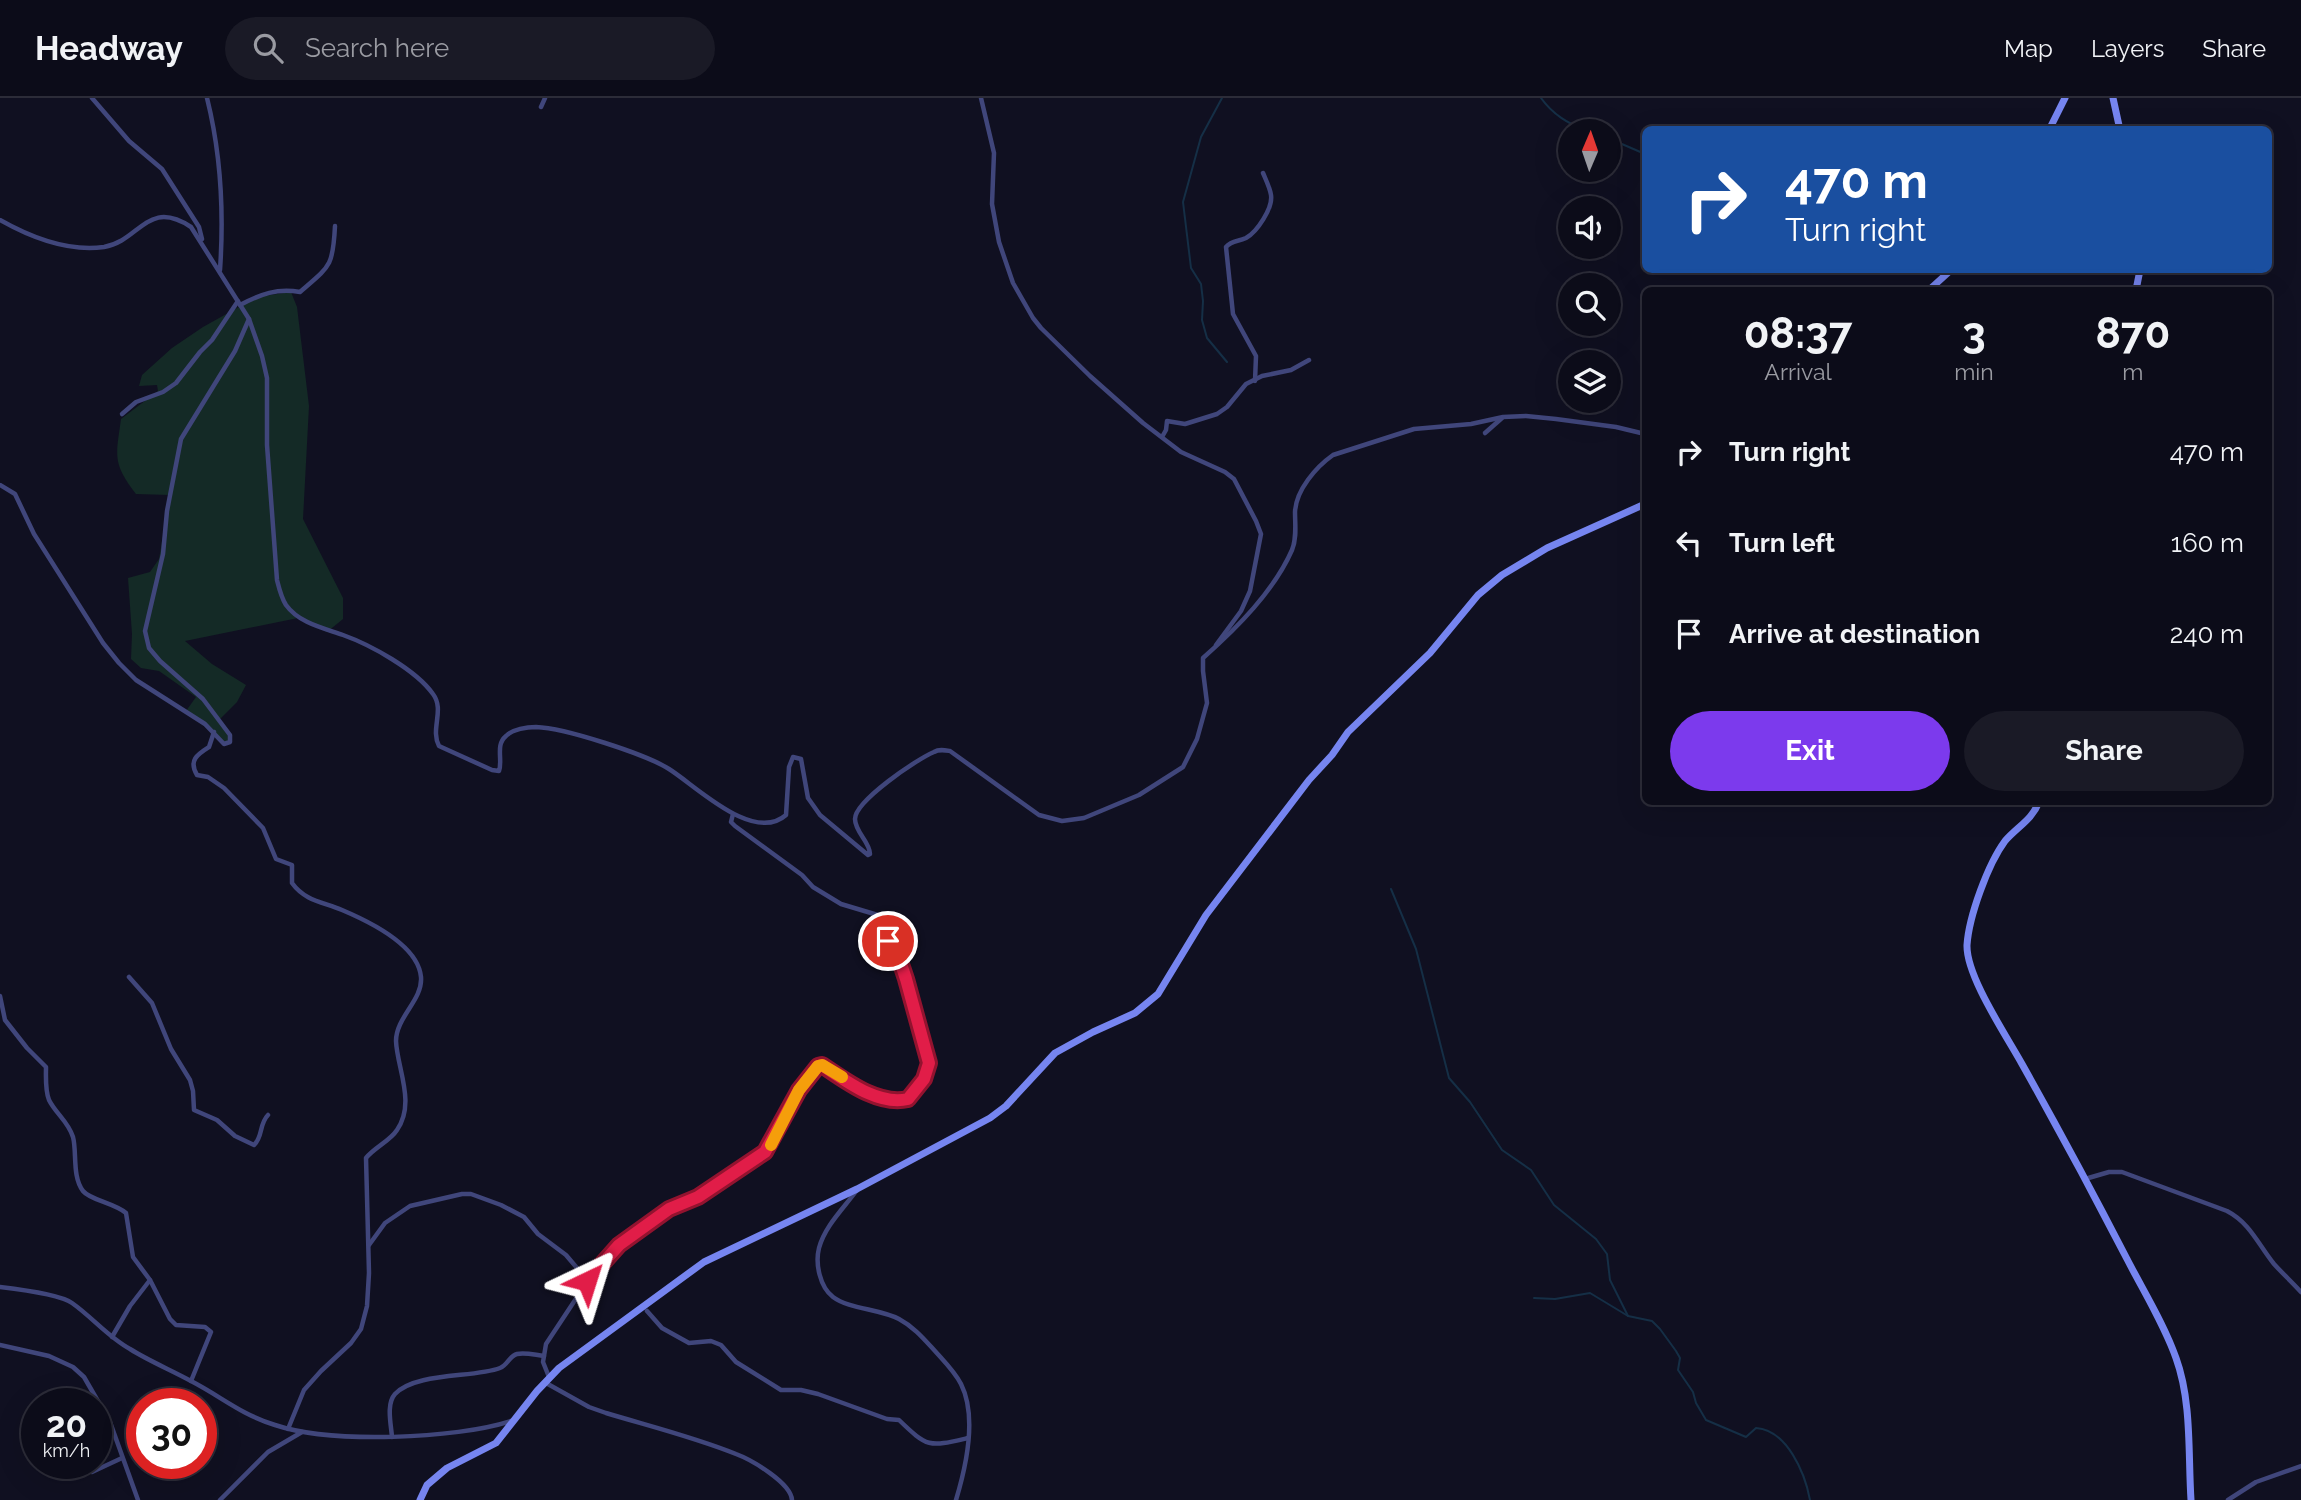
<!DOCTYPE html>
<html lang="en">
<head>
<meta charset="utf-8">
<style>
  :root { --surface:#0c0c19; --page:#1a1a26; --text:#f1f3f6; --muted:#9a9ba2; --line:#2c2c38; --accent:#7c3aed }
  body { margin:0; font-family:Raleway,sans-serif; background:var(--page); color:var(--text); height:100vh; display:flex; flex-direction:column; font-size:26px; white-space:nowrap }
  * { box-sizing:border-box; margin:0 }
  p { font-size:23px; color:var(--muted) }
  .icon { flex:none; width:38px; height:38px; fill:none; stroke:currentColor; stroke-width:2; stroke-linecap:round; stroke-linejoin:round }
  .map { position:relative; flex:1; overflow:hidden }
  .side { position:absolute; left:1642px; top:189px; width:630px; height:518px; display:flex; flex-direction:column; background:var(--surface); border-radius:10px; box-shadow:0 7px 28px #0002,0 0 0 2px var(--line) }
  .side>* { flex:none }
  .top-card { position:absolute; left:1642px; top:28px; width:630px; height:147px; border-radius:10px; box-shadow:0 7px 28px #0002,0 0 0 2px var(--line); background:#1a4fa0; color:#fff; overflow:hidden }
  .needle { width:46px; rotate:2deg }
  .buttons { position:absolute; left:1558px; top:21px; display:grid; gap:14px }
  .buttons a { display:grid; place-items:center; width:63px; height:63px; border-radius:50%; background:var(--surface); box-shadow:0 7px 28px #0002,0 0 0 2px var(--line); font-size:35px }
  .speed { position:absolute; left:21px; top:1290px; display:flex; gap:14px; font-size:35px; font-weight:700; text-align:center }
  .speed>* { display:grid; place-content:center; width:91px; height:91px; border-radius:50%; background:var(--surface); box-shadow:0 7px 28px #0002,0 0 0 2px var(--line); line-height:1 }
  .speed small { font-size:18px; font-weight:400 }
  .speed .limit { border:10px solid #d22; background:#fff; color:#111 }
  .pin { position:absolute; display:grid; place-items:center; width:60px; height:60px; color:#fff; margin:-30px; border:4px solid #fff; border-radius:50%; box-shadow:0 2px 7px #0007 }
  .me { position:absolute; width:77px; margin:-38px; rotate:41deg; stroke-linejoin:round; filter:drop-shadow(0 0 5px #0008) }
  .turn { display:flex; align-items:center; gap:24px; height:147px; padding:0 28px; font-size:32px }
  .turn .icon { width:91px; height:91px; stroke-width:2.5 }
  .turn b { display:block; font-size:49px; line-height:60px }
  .eta { display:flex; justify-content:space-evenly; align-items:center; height:119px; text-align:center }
  .eta b { font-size:42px; font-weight:700; line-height:49px }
  .action { display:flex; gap:14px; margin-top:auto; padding:14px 28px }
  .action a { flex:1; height:80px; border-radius:42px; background:var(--accent); color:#fff; font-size:28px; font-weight:700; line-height:80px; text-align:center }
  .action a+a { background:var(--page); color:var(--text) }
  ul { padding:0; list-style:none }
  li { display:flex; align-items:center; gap:21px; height:91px; padding:0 28px }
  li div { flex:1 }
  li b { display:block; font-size:26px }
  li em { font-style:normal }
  header { display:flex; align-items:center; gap:42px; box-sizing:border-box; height:98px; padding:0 35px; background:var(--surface); border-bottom:2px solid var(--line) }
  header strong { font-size:33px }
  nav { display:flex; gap:38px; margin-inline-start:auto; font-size:24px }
  .search { width:490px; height:63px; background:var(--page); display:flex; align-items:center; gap:18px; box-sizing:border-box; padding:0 24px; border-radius:38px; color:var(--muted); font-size:26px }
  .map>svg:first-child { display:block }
  .green { fill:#142a26 }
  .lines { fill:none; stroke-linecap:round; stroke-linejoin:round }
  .stream { stroke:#152f46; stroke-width:2 }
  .street { stroke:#40467b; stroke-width:4.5 }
  .secondary { stroke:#7685f0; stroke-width:7 }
  .route-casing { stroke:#92132f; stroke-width:18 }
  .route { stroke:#e11d48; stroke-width:12 }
  .slow { stroke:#f59e0b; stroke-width:12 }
</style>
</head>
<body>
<header>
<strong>Headway</strong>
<div class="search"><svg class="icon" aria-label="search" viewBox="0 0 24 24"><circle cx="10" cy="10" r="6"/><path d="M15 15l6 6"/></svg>Search here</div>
<nav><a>Map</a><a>Layers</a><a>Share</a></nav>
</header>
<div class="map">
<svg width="2301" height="1402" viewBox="0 0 2301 1402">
  <rect width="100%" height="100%" fill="#101021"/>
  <path class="green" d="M291,194L297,209L309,308L303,421L343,500V521L327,534L298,520L185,543L212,566L246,587L237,604L219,622L230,636V644L224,645L186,613L196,599L159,573L141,570L131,561L132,536L128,480L150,474L159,461L170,397L136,396C112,365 116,358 121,321L158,293L157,287L139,288L142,277L172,250L203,229L257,199Z"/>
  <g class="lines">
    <g class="stream">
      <path d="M1222,0L1201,39L1183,104L1191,170L1201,186L1203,203L1202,222L1207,240L1227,264"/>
      <path d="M1541,0C1553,17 1568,25 1586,33"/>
      <path d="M1608,40L1645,56"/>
      <path d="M1391,791L1416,851L1449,980L1470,1004L1502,1052L1531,1072L1554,1107L1596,1141L1607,1156L1610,1182L1628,1218"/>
      <path d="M1534,1200L1555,1201L1590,1195L1628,1218L1652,1223L1660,1231L1676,1253L1680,1260L1678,1272L1693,1294L1696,1305L1706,1322L1746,1339L1756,1330C1787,1332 1805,1375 1810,1402"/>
    </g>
    <g class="street">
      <path d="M92,0L129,43L162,71L199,129L202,141"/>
      <path d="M207,0C221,56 224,114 220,172"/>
      <path d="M981,0L994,55L992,106L999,144L1013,185L1033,220L1041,230L1090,278L1143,325L1181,354L1225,374L1234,381L1256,423L1261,436L1250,493L1241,513L1216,547"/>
      <path d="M541,9L545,0"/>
      <path d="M0,122C30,139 68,154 104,149C140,143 147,100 191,129L249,221L262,258L267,280V347L277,482C279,490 281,499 286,507C299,525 323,530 343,537C371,547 416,572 433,596C445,612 430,631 439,648L492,672L499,673C503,662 495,647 506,638C513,631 527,629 536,629C565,630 645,656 669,671C695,687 753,746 786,717L789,669L793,659L801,661L808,700L820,717L868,757L870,756C870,744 855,734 855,721C855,703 917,661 934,654C939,651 944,652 950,653L1039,717L1062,723L1084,720L1139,697L1183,669L1197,641L1207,605L1203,573V560C1237,530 1274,493 1292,452C1297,440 1295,426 1295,414C1296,392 1316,369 1333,357L1414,331L1471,326L1503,319L1526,318L1556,321L1616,329L1645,336"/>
      <path d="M240,207C261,196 277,190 300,194C330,168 333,169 335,128"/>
      <path d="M1255,283L1256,258L1233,216L1226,149C1232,142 1238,144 1246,140C1257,134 1273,110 1271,97C1270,90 1266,82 1263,75"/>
      <path d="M122,316L136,304L163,294L176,285L200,254L212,242L238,203"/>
      <path d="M1485,335L1502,320"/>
      <path d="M1162,339L1166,332L1167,323L1185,326L1217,316L1227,309L1246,286L1262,278L1291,272L1309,262"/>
      <path d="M0,387L15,396L34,436L103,545L119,565L136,582L205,626L224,646L230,644V637L203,601L160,563L149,550L145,533L163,456L167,413L181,341L235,253L249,221"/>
      <path d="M214,634L209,649C198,656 188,662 197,677L208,679L224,690L263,730L276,761L292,767V785C305,803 323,804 342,812C368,823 418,847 421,879C423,902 396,919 396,943C397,970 416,1005 397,1032C390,1043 375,1049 366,1060L369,1175L367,1208L361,1231L351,1245L321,1273L304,1292L288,1331"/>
      <path d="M129,879L152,905L171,951L190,982L193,993L194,1012L217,1022L235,1038L254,1047C263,1039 259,1026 268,1017"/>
      <path d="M0,898L5,922L27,950L46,969C46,979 45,992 49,1002C56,1016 68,1023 73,1039C77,1054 72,1079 83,1093C90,1102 114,1105 126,1115L133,1159L150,1182L170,1221L176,1227L205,1229L211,1234L191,1283"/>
      <path d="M2085,1081L2109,1074H2122L2227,1113C2250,1125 2258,1146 2274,1166C2283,1176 2292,1184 2301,1194"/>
      <path d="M857,1092C843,1111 825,1128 819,1150C815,1166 820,1189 833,1199C849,1211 880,1211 899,1221C914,1229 924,1241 935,1253C944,1263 955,1274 961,1286C977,1318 966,1369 956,1402"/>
      <path d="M369,1147L385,1125L410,1108L462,1096H471L501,1107L524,1119L538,1136L566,1157L588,1183"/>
      <path d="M0,1189C17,1191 59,1196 72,1205C92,1219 108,1239 130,1251C149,1263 171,1272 191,1283C222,1299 240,1316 275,1327C332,1346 455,1341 511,1323"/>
      <path d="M647,1213L662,1230L689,1245L711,1243L721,1247L736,1264L781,1292H801L818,1296L887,1321L899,1322C928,1350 929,1349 968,1340"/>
      <path d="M112,1239L130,1208L150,1182"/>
      <path d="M0,1247L49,1258L73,1269L84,1279L110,1324L138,1402"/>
      <path d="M549,1279L543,1264L546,1246L589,1181L619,1147L669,1111L698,1099L765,1054L799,992L818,968L822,967C843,980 892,1018 913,995C919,989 926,980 928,972C933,959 907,877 899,863C891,848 884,835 881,818L841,806L813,789L802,777L735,728L731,724L733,716"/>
      <path d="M546,1285L589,1309L606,1315C649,1328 694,1339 736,1356C752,1362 791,1385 792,1402"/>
      <path d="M392,1339C391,1326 386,1306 395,1296C416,1274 474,1280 500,1270C508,1267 509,1258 517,1256C525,1254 535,1257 544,1258"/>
      <path d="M92,1374L122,1360"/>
      <path d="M220,1402L268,1354L302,1334"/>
      <path d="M2228,1402L2256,1384L2301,1368"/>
    </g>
    <g class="secondary">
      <path d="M2113,0L2120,32"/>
      <path d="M2049,32L2065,0"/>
      <path d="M1929,192L1951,172"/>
      <path d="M2136,192L2140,172"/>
      <path d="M2039,704C2032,722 2017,729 2005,743C1988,766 1969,818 1967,847C1966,878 2006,937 2022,966C2058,1030 2093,1095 2127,1161C2144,1194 2164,1226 2176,1260C2192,1304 2188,1356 2191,1402"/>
      <path d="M420,1402L427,1387L447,1370L496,1345L537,1293L559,1270L704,1164L857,1091L990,1020L1006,1008L1055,955L1093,934L1135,915L1158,896L1206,817L1309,682L1332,657L1348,634L1430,555L1478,497L1502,477L1547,450L1645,406"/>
    </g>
  </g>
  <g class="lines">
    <g class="route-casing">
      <path id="route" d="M587,1183L619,1147L669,1111L698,1099L765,1054L799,992L818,968L822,967C846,983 878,1008 908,1001L924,981L929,965L906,881L900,863L888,843"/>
    </g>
    <use href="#route" class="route"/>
    <path class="slow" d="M771,1047L799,992L818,968L822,967L842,979"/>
  </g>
</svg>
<div class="buttons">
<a><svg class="needle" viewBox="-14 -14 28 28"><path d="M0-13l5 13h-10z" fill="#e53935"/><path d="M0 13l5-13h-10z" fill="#9a9ba2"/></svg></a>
<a><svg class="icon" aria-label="sound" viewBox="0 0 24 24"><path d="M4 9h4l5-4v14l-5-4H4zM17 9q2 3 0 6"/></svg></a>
<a><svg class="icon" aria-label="search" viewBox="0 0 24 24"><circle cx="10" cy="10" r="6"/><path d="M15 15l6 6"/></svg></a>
<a><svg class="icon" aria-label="layers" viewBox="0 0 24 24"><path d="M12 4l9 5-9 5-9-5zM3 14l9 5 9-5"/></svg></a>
</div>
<div class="speed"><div>20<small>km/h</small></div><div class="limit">30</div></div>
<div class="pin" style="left:888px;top:843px;background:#d93025"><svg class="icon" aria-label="arrive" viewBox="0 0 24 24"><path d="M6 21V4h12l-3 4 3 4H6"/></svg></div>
<svg class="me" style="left:587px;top:1183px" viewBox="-20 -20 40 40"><path d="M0-17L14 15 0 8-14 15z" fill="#e11d48" stroke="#fff" stroke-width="4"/></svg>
<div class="top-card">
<div class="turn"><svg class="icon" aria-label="right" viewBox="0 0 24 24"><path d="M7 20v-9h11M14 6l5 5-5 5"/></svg><div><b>470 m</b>Turn right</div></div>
</div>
<section class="side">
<div class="eta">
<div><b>08:37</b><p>Arrival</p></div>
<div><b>3</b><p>min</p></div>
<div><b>870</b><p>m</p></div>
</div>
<ul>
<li><svg class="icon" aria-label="right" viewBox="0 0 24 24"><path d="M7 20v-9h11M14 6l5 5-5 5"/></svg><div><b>Turn right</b></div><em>470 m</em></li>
<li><svg class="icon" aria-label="left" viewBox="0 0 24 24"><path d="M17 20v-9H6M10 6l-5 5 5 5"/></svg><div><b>Turn left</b></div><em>160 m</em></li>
<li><svg class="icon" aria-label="arrive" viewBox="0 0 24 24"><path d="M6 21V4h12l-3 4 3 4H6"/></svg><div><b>Arrive at destination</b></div><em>240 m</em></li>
</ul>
<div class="action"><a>Exit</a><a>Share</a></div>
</section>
</div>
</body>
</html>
